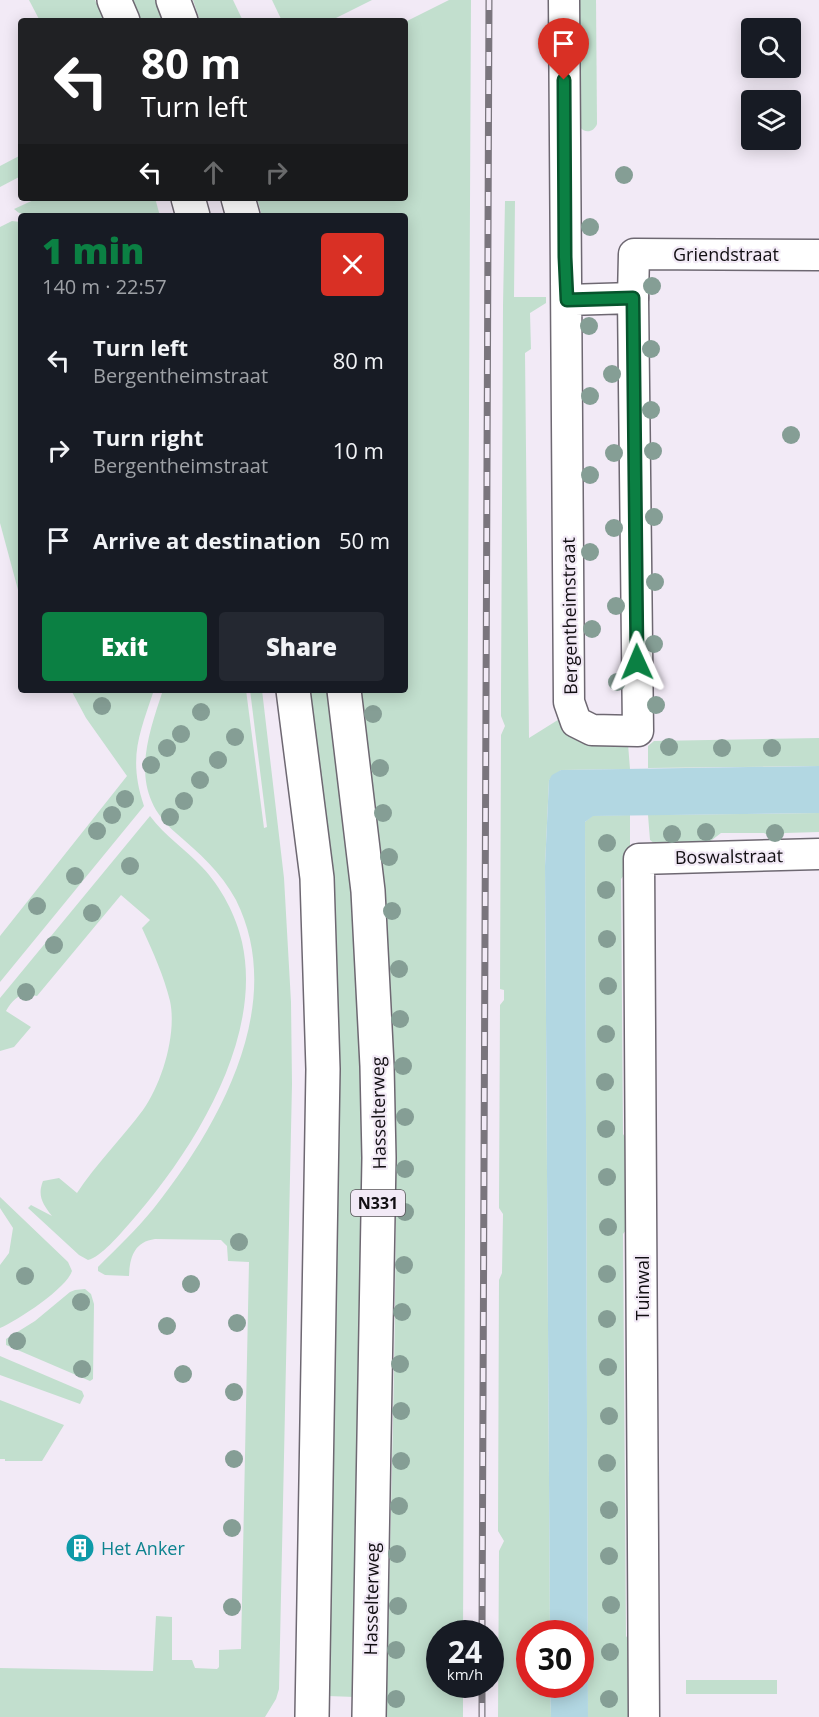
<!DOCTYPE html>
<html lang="en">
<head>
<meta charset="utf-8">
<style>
  :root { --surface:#171b24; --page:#242831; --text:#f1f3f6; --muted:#9ea1a6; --accent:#0b8043 }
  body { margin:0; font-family:"Open Sans",sans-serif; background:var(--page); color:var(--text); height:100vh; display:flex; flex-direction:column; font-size:22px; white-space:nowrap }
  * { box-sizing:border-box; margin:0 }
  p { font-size:20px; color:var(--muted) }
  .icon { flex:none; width:33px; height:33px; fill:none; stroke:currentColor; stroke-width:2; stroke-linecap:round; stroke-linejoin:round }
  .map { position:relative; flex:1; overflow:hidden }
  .sheet { position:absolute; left:18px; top:213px; width:390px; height:480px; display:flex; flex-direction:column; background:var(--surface); border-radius:6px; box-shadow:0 3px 15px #0003 }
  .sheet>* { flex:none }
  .hud { position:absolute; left:18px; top:18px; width:390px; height:183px; border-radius:6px; box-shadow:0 3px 15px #0003; background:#202124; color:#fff; overflow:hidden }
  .fabs { position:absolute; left:741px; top:18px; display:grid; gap:12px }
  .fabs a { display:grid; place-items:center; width:60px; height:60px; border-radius:6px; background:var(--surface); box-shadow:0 3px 15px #0003; font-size:30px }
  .speed { position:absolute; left:426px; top:1620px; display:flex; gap:12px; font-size:30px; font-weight:700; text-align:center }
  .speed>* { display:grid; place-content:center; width:78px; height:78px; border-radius:50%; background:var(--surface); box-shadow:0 3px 15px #0003; line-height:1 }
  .speed small { font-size:15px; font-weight:400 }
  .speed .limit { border:9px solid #d22; background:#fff; color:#111 }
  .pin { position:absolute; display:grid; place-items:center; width:51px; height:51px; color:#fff; margin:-62px -26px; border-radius:50% 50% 50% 0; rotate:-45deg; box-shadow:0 0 6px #0007 }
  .pin .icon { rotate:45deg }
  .me { position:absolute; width:66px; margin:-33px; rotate:359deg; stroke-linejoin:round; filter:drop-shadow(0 0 4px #0008) }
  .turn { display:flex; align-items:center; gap:21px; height:126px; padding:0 24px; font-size:27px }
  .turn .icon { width:78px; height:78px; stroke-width:2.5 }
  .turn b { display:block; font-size:42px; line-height:51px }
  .lanes { display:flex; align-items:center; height:57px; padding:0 24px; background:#0003; justify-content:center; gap:30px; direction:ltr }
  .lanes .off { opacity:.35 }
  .round { display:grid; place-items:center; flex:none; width:63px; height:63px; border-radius:6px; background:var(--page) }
  .headline { display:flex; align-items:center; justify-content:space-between; height:102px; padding:0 24px }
  h1 { font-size:36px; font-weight:800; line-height:45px; color:var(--accent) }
  .button { display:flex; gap:12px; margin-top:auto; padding:12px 24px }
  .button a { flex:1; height:69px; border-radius:6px; background:var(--accent); color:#fff; font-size:24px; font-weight:800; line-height:69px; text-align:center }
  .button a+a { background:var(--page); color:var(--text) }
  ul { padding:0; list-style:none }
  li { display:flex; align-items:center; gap:18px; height:90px; padding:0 24px }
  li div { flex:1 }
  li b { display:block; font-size:22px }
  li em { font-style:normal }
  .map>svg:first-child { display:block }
  .green { fill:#c2dfce }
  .water { fill:#b2d7e2 }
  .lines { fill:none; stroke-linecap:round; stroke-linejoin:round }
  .street-casing { stroke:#6e6872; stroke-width:33 }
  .primary-casing { stroke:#6e6872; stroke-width:36 }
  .street { stroke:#fff; stroke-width:30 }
  .primary { stroke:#fff; stroke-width:33 }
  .rail-casing { stroke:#7a757d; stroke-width:7 }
  .rail { stroke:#f2eaf6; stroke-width:4.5; stroke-dasharray:14; stroke-linecap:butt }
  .tree { fill:#859e95 }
  .route-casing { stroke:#07532c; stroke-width:15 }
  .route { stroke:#0b8043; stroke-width:10 }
  .labels { text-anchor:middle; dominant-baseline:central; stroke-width:4.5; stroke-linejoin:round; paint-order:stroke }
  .shield { fill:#f2eaf6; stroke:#545056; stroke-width:1.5 }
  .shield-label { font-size:16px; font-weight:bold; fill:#110e12 }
  .street-label { font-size:18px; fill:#110e12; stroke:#f2eaf6 }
  .culture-label { font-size:18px; fill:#0d838f; stroke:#f2eaf6; text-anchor:start }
</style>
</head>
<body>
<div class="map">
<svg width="819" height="1717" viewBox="0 0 819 1717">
  <rect width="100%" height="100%" fill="#f2eaf6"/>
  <g class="green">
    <path d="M29,0H95L105,21H40Z"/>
    <path d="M130,0H155L164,21H139Z"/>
    <path d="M193,0H233L243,21H200Z"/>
    <path d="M272,0H372L330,21H282Z"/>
    <path d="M449,0H471L463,1633L440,1634V1684L463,1685V1717H386C390,1516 398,1314 395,1112C392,971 378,830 360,690H405V216H262L257,198H405V22Z"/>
    <path d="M575,0H596L597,124C594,132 585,134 580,127Z"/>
    <path d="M21,155V176L0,187V166Z"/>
    <path d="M38,198H155L160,216H34L19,213L14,209Z"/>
    <path d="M505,201H515L514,297H546V303L530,313L531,349L525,353L529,738L561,718C563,750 601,742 625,741L628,744L630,769L561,770L549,780L545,866L550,1633L530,1634V1684L550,1685L551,1717H498L499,1551L504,1541L498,1531L499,1280L502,1273L503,1214L499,1208L500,1005L504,1000V990L500,989L501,735L505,726L501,716V696L503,306Z"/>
    <path d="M12,221L21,222V601L0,523V227Z"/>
    <path d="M71,690H154C139,735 128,758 144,806L0,982V936L127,776L86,718Z"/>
    <path d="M163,690H246L264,828L267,827L250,690H262L284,878L291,1002L292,1084L279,1689L276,1699L265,1717H0V1668L153,1671L156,1616L172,1617V1660H192L195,1668L217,1669L219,1667V1650L241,1649L249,1262L228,1261L227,1246L221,1240L155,1239C134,1242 130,1257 129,1276L105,1275L98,1271V1267C117,1248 137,1229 154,1208C219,1126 288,1004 236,900C221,872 199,853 176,833C128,792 146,741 163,690Z"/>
    <path d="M310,690H328L351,894L360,1033L363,1143L355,1697L328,1696L339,1081C339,1030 338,978 335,926C330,847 320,769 310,690Z"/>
    <path d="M819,738V766L648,768V746L654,741Z"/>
    <path d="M819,813V832L785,833L775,839L764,833H721L708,843L655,844L650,840L648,815Z"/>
    <path d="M630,815V868L621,879L623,1134L625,1137L626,1230L623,1234L626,1636L628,1639L629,1717H588L585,822L592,816Z"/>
    <path d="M150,816C165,836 185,849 202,867C221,887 236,915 242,942C264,1040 191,1154 129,1224C120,1234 101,1257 88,1260L79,1255L28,1208L31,1205L52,1216C43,1204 37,1196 43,1181L59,1178L77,1193C96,1164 122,1138 143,1110C162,1083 177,1034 170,1001C164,976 153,952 142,928L150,920L121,895L37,996C22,991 13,998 6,1011L31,1027L14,1047L0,1051V998Z"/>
    <path d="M0,1197L68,1262L72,1271C67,1288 17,1321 0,1328V1265L9,1253L13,1228L0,1208Z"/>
    <path d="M85,1289L91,1294L94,1304L93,1379L90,1381L6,1345V1339L35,1321L70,1292L75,1290Z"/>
    <path d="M0,1356L82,1391L84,1396L80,1404L0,1375Z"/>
    <path d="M0,1400L64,1425L42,1461H5V1459H0Z"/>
    <rect x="686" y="1680" width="91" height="14"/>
  </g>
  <path class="water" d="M819,766V813L593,816L585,822L588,1717H551L550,1685L580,1684V1634L550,1633L545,866L549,780L552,775L561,770Z"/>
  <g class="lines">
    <g class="street-casing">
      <g id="street">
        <path d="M564,0L569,702L576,722L592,730L638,731L633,298L567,300"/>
        <path d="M633,298L634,254L819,255"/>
        <path d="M644,1717L639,859L819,854"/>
      </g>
    </g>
    <g class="primary-casing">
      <g id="primary">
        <path d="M114,0L123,21"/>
        <path d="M173,0L181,21"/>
        <path d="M188,198L193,216"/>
        <path d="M238,198L243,216"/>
        <path d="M293,690L317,878L323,1069L312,1717"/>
        <path d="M344,690L368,891L377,1066L379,1158L369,1717"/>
      </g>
    </g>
    <use href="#street" class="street"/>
    <use href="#primary" class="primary"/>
    <g class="rail-casing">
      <g id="rail">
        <path d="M482,1634L489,0"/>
        <path d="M482,1717V1684"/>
      </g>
    </g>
    <use href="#rail" class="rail"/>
  </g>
  <g class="tree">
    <circle cx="624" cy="175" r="9"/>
    <circle cx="590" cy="227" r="9"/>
    <circle cx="652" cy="286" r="9"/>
    <circle cx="589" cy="326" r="9"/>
    <circle cx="651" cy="349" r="9"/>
    <circle cx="612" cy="374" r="9"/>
    <circle cx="590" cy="396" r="9"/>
    <circle cx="651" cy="410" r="9"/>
    <circle cx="791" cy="435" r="9"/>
    <circle cx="653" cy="451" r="9"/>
    <circle cx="614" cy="453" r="9"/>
    <circle cx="590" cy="475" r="9"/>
    <circle cx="654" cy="517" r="9"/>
    <circle cx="614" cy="528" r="9"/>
    <circle cx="590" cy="552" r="9"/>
    <circle cx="655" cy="582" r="9"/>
    <circle cx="616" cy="606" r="9"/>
    <circle cx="592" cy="629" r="9"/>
    <circle cx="654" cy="644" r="9"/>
    <circle cx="617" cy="682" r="9"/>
    <circle cx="656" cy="705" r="9"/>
    <circle cx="102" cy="706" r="9"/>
    <circle cx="201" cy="712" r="9"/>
    <circle cx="373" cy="714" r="9"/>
    <circle cx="181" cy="734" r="9"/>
    <circle cx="235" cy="737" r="9"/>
    <circle cx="669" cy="747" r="9"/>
    <circle cx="167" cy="748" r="9"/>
    <circle cx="722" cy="748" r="9"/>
    <circle cx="772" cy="748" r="9"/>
    <circle cx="218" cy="760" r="9"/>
    <circle cx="151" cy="765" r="9"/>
    <circle cx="380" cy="768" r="9"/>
    <circle cx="200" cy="780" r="9"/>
    <circle cx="125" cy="799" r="9"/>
    <circle cx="184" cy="801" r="9"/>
    <circle cx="383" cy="813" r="9"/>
    <circle cx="112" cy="815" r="9"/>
    <circle cx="170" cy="817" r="9"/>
    <circle cx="97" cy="831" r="9"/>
    <circle cx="706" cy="832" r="9"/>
    <circle cx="775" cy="833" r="9"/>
    <circle cx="672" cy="834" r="9"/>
    <circle cx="607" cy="843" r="9"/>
    <circle cx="389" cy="857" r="9"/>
    <circle cx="130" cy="866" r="9"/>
    <circle cx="75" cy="876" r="9"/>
    <circle cx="606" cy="890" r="9"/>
    <circle cx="37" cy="906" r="9"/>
    <circle cx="392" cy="911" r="9"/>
    <circle cx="92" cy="913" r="9"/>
    <circle cx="607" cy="939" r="9"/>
    <circle cx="54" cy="945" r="9"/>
    <circle cx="399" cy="969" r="9"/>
    <circle cx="608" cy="986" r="9"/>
    <circle cx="26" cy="992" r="9"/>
    <circle cx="400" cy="1019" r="9"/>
    <circle cx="606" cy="1034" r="9"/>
    <circle cx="403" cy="1066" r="9"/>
    <circle cx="605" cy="1082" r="9"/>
    <circle cx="405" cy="1117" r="9"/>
    <circle cx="606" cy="1129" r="9"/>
    <circle cx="405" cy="1169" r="9"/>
    <circle cx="607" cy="1177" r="9"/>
    <circle cx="405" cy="1212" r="9"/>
    <circle cx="608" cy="1227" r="9"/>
    <circle cx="239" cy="1242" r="9"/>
    <circle cx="404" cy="1265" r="9"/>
    <circle cx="607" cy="1274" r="9"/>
    <circle cx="25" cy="1276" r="9"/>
    <circle cx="191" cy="1284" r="9"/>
    <circle cx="81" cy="1302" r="9"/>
    <circle cx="402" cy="1312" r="9"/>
    <circle cx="607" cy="1319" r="9"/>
    <circle cx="237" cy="1323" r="9"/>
    <circle cx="167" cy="1326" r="9"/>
    <circle cx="17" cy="1341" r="9"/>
    <circle cx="400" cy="1364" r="9"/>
    <circle cx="608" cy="1367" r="9"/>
    <circle cx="82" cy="1369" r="9"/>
    <circle cx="183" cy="1374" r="9"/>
    <circle cx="234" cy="1392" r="9"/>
    <circle cx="401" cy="1411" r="9"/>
    <circle cx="609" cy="1416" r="9"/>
    <circle cx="234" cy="1459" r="9"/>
    <circle cx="401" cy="1461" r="9"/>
    <circle cx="607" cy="1463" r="9"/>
    <circle cx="399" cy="1506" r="9"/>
    <circle cx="609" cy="1510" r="9"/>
    <circle cx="232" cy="1528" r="9"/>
    <circle cx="397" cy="1554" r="9"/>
    <circle cx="609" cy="1556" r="9"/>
    <circle cx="611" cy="1605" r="9"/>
    <circle cx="398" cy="1606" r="9"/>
    <circle cx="232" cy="1607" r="9"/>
    <circle cx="396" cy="1650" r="9"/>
    <circle cx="610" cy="1652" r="9"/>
    <circle cx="396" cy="1699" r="9"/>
    <circle cx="609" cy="1699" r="9"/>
  </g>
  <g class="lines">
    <g class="route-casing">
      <path id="route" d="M564,80L565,257L567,300L633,298L637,662"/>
    </g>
    <use href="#route" class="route"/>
  </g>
  <defs>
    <g id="building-disc" transform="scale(1.5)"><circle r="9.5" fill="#0f9aa8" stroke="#f2eaf6"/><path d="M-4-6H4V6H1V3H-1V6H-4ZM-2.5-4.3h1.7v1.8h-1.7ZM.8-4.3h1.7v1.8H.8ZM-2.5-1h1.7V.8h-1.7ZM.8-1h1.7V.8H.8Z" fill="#fff"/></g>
  </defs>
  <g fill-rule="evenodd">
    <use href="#building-disc" x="80" y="1548"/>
  </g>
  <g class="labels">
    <rect class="shield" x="351" y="1190" width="54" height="26" rx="4.5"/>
    <g class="shield-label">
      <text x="378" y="1203">N331</text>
    </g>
    <g class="street-label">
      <text x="726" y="254">Griendstraat</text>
      <text transform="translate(569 616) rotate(-91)">Bergentheimstraat</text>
      <text transform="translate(729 856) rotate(-1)">Boswalstraat</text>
      <text transform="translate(378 1113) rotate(-91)">Hasselterweg</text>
      <text transform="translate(642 1288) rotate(-90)">Tuinwal</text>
      <text transform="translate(371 1599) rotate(-89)">Hasselterweg</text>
    </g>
    <g class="culture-label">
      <text x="101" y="1548">Het Anker</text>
    </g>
  </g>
</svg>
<div class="fabs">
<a><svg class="icon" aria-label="search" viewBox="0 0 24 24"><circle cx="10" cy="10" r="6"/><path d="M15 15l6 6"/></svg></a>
<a><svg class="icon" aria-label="layers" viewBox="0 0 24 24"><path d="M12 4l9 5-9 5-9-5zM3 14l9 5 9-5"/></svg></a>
</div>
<div class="speed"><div>24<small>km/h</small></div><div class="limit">30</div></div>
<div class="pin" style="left:564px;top:80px;background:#d93025"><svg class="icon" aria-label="arrive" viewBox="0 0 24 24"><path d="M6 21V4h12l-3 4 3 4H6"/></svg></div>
<svg class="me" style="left:637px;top:662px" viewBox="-20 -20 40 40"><path d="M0-17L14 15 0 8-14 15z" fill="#0b8043" stroke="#fff" stroke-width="4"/></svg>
<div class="hud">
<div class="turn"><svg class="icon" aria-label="left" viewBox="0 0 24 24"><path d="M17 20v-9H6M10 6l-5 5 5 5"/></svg><div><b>80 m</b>Turn left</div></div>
<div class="lanes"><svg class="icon" aria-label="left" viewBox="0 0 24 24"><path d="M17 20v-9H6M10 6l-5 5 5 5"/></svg><svg class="icon off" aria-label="ahead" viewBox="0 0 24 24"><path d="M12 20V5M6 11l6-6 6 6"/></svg><svg class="icon off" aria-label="right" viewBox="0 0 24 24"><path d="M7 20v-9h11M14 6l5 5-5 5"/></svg></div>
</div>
<section class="sheet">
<div class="headline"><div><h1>1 min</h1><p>140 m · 22:57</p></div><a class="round" style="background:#d93025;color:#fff"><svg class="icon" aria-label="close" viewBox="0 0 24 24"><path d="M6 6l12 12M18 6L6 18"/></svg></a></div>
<ul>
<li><svg class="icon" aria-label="left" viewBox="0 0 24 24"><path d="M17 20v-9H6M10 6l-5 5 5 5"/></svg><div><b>Turn left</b><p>Bergentheimstraat</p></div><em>80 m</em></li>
<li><svg class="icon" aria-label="right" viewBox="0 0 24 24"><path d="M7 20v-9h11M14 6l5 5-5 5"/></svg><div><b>Turn right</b><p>Bergentheimstraat</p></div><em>10 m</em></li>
<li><svg class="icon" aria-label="arrive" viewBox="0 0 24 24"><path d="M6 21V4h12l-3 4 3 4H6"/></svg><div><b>Arrive at destination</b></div><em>50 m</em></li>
</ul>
<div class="button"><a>Exit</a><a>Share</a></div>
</section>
</div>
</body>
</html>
